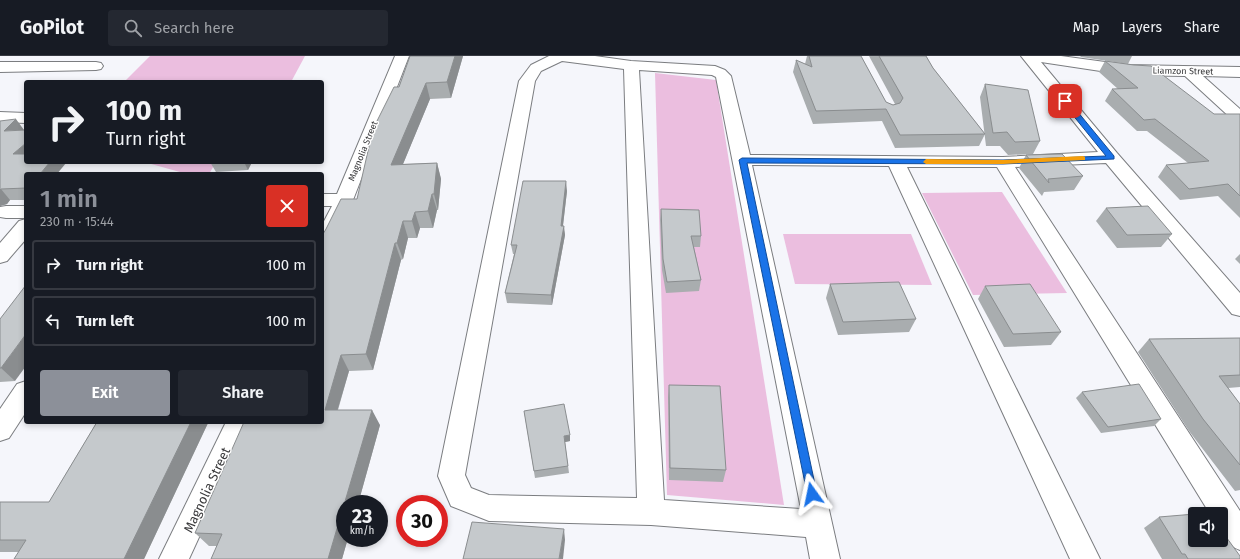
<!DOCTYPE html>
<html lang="en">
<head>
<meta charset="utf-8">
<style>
  :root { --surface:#171b24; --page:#242831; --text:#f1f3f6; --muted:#9ea1a6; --line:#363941; --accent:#8c9099 }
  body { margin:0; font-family:"Fira Sans",sans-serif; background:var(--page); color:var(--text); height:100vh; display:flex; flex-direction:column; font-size:15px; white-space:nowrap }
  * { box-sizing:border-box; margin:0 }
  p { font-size:13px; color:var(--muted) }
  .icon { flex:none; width:22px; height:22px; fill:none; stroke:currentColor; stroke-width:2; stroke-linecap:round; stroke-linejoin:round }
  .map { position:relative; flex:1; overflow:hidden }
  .panel { position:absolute; left:24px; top:116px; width:300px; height:252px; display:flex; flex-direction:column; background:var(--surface); border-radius:4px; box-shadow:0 2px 6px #0003 }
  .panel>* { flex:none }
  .banner { position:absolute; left:24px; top:24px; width:300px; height:84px; border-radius:4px; box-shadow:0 2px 6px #0003; background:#171b24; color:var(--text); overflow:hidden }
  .tools { position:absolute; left:1188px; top:451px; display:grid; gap:8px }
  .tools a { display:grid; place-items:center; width:40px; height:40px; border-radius:4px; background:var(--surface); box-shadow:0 2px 6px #0003; font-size:20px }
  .speed { position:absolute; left:336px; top:439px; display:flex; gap:8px; font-size:20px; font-weight:700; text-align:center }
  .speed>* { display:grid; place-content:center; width:52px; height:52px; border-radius:50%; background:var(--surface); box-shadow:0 2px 6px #0003; line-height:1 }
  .speed small { font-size:10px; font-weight:400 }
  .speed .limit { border:6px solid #d22; background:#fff; color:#111 }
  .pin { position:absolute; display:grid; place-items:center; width:34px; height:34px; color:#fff; margin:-17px; border-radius:8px; box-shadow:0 2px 6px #0006 }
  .me { position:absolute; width:44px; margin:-22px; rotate:348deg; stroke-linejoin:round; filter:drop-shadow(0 0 3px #0008) }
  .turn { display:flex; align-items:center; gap:14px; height:84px; padding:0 16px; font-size:18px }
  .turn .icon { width:52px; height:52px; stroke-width:2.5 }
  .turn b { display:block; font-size:28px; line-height:34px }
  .round { display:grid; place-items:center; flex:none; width:42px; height:42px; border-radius:4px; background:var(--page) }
  .headline { display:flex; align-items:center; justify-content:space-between; height:68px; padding:0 16px }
  h1 { font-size:24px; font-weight:600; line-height:30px; color:var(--accent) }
  .primary-button { display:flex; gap:8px; margin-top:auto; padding:8px 16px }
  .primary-button a { flex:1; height:46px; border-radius:4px; background:var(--accent); color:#fff; font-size:16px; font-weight:600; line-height:46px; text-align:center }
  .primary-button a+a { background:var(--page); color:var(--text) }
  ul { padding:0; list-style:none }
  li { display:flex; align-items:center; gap:12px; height:50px; margin:0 8px 6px; padding:0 8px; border:2px solid var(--line); border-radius:4px }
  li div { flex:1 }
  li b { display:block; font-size:15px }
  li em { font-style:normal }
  header { display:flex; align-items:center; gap:24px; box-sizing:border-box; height:56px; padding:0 20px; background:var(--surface); border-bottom:1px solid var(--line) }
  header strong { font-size:19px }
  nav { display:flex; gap:22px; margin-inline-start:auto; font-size:14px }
  .search { width:280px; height:36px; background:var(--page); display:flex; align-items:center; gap:10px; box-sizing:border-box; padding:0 14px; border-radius:4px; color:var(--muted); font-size:15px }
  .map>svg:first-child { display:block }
  .green { fill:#ebbedf }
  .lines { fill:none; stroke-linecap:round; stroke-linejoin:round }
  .minor-casing { stroke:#7b7d80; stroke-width:2 }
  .minor { fill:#fff; fill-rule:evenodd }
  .wall { fill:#a9adaf }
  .shaded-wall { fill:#8a8d8f }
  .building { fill:#c5c9cc; stroke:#8a8d8f }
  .route { fill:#1a73e8; stroke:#114b97 }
  .slow { fill:#f59e0b }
  .labels { text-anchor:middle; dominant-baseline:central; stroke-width:3; stroke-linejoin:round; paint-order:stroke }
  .far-street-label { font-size:9px; fill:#38383a; stroke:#fff }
  .near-street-label { font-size:13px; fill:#38383a; stroke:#fff }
</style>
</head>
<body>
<header>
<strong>GoPilot</strong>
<div class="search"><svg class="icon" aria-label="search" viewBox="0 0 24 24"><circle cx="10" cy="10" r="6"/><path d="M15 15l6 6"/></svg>Search here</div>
<nav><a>Map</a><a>Layers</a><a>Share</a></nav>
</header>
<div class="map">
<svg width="1240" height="503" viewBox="0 0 1240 503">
  <rect width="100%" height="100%" fill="#f5f6fb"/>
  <g class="green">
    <path d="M150,0H305L291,26H124Z"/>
    <path d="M655,17L716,24L784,449L667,439Z"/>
    <path d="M144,106H216L209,118H187Z"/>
    <path d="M1002,136L1067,237L973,239L922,137Z"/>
    <path d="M783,178H911L932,229L795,228Z"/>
  </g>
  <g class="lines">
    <g class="minor-casing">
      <g id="minor">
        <path d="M395,0H409L353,144L332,189L329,194L322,196V169L332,150H322V138H337Z"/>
        <path d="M549,0H595L631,5L715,10L725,14L731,20L750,99L1003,101L1098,96L1021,0H1061L1127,9L1240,11V21L1203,20L1240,53V67L1234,65L1185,20L1127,19L1041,6L1117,97L1240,237V260L1232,258L1106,107L1015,111L1240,455V494C1222,487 1221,476 1221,458H1210L997,111H907L1100,503H1070L889,110L752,109L840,503H810L806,481L651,469L489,465L451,450L438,420L519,25L531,9ZM562,5L624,13L637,442L489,439L471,432L465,419L535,25L541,15ZM639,14L712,19L716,21L801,453L664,444Z"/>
        <path d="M0,6H96L101,7L103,10L101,13L96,14L0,16Z"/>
        <path d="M0,56L26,57V67L0,66Z"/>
        <path d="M6,150H26V162H6L0,161V151Z"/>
        <path d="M26,163V183L7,205L0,207V187L19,165Z"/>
        <path d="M26,325V356L9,382L0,385V353L17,328Z"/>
        <path d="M226,366H252L189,503H159Z"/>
      </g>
    </g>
    <use href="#minor" class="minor"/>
  </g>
  <g class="wall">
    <path d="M410,0H463L451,42L430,43L403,108L437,107L441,123L438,154H437L433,172H420L417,182H408L403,203L401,204L373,314L349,315L338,354L380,369L358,448H345L348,482L342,503H211L217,490H209L195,477L322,366L323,178L357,143Z"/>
    <path d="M807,0H861L886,46L893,49L895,48L869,0H926L933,12L985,78L979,90L895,92L882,65L813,68L793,16L796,4L805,8Z"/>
    <path d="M1080,0H1132L1128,8L1081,1Z"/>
    <path d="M1105,5L1214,58H1240V162L1218,140L1180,144L1158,121L1166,109L1188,107L1147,75H1137L1105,45L1112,33H1118L1099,16Z"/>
    <path d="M985,28L1040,85L1033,98L1008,99L1000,90H986L980,41Z"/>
    <path d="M0,65L26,106L66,107L26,118V144H10L7,148L0,150Z"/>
    <path d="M1026,99L1083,120L1074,134L1044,136L1042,140L1019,112Z"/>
    <path d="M210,106H252L248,114L216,116Z"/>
    <path d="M567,135L563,170L565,179L552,249L507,247L505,237L514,198H513L511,189Z"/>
    <path d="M1106,152L1172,178L1161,191L1117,192L1096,165Z"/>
    <path d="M661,153L701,180L700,191H694L701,224L699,235L666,237L662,214L660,164Z"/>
    <path d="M1240,198V208L1235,203Z"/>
    <path d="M830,228L916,263L909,276L838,279L826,242Z"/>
    <path d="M985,230L1061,276L1051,289L1004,291L978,243Z"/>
    <path d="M0,263L15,325L0,326Z"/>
    <path d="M1240,282V331L1228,332L1240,348V434L1235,435L1189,375L1138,296L1149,283Z"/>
    <path d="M669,329L726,414L723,426L669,424L668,341Z"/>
    <path d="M1082,336L1161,363L1154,370L1101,377L1076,342Z"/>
    <path d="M524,355L570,385L565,386L569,417L535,422Z"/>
    <path d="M97,366H208V367L144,503H14L19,496H0V446H49Z"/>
    <path d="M1159,461L1240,503H1162L1144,472Z"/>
  </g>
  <g class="shaded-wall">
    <path d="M455,0H463L451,42L447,26Z"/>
    <path d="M426,27L430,43L396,125L391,109Z"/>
    <path d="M16,63L24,74L4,75Z"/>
    <path d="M26,87V105L13,98Z"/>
    <path d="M50,106H65L66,107L57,118H40Z"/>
    <path d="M244,106H252L248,114Z"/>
    <path d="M437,107L441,123L438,154L434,138Z"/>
    <path d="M566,125L567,135L562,177L564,170L565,179L552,249L551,239Z"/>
    <path d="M1,133L10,144L7,148L0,150V134Z"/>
    <path d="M432,138L437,154L433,172L428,155Z"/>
    <path d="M415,156L420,172L417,182L412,165Z"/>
    <path d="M403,165L408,182L403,203L397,187Z"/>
    <path d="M395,187L401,204L373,314L366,298Z"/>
    <path d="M26,278V310L15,325L1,312Z"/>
    <path d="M341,299L349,315L333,369L325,354Z"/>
    <path d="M372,354L380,369L358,448H345V482H348L342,503H328Z"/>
    <path d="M191,366H208V367L144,503H124Z"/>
    <path d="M570,379V385L565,386L564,380Z"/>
    <path d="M564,473L565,484L563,503H559Z"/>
  </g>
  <g class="building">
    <path d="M410,0H455L447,26L426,27L391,109L437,107L434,138H432L428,155L415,156L412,165H403L397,187H395L366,298L341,299L325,354H372L328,503H211L222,478L195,477L244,366H322V179L323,178L326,173L341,143H357L373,73L394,31H399Z"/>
    <path d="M809,0H861L886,46L893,49L900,47L903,42L879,0H926L933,12L985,78L900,79L886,53L816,55L796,4L812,11Z"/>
    <path d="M1105,5L1134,9L1151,10L1214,58H1240V140L1228,128L1189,133L1166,109L1209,105L1155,63L1144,64L1112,33L1138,32Z"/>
    <path d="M985,28L1028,34L1040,85L1015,86L1007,76L993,77Z"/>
    <path d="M16,63L4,75L26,74V87L13,98H26V106H50L40,118H26V132L1,133L0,134V65Z"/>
    <path d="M1062,98L1083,120L1048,123L1049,127L1026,99Z"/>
    <path d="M523,125H566L561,170H564L551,239L505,237L517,189H511Z"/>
    <path d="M1148,150L1172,178L1127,179L1106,152Z"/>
    <path d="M661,153L699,154L701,180H691L701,224L667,226L663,203Z"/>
    <path d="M899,226L916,263L843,266L830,228Z"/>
    <path d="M1030,228L1061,276L1013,278L985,230Z"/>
    <path d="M26,229V278L1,312H0V263Z"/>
    <path d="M1240,282V319L1219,320L1240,348V409L1203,363L1149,283Z"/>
    <path d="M1139,328L1161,363L1108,371L1082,336Z"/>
    <path d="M669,329L720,330L726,414L670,412Z"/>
    <path d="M564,348L570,379L564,380L568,410L534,415L524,355Z"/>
    <path d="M97,366H191L124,503H14L26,484H0V446H49Z"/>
    <path d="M1195,458V484H1221V474L1240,500V503H1188L1185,498H1182L1159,461Z"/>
    <path d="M472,466L564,473L559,503H463Z"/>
  </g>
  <path class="route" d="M1063,44H1068L1114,100V103L1003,108L747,107L817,438L816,442L812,443L808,442L739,104L742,102L1003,104L1106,100L1063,47Z"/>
  <path class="slow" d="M1083,100L1085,101V104L1003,108H926L923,106L926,103L1003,104Z"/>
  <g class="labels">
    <g class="far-street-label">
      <text transform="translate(1183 15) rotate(1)">Liamzon Street</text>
      <text transform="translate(363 95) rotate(-68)">Magnolia Street</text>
    </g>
    <g class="near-street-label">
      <text transform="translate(207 434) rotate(-65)">Magnolia Street</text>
    </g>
  </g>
</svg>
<div class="tools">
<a><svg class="icon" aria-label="sound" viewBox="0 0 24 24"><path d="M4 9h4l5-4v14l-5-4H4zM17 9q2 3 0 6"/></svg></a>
</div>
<div class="speed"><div>23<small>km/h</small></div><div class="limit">30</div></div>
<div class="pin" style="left:1065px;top:45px;background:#d93025"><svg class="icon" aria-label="arrive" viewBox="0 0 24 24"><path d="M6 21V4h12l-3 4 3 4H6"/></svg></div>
<svg class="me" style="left:812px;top:438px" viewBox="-20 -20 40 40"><path d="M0-17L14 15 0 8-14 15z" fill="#1a73e8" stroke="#fff" stroke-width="4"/></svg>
<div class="banner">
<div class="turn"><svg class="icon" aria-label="right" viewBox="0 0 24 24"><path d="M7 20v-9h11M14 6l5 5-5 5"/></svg><div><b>100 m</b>Turn right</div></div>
</div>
<section class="panel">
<div class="headline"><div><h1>1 min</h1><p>230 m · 15:44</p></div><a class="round" style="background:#d93025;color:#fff"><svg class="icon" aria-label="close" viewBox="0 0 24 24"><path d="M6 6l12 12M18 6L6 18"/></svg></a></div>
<ul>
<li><svg class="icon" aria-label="right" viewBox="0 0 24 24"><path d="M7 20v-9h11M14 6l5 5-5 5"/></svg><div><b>Turn right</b></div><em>100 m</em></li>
<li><svg class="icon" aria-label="left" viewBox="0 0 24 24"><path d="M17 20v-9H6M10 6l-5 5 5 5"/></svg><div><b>Turn left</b></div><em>100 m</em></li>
</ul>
<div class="primary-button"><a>Exit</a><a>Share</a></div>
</section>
</div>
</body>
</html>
